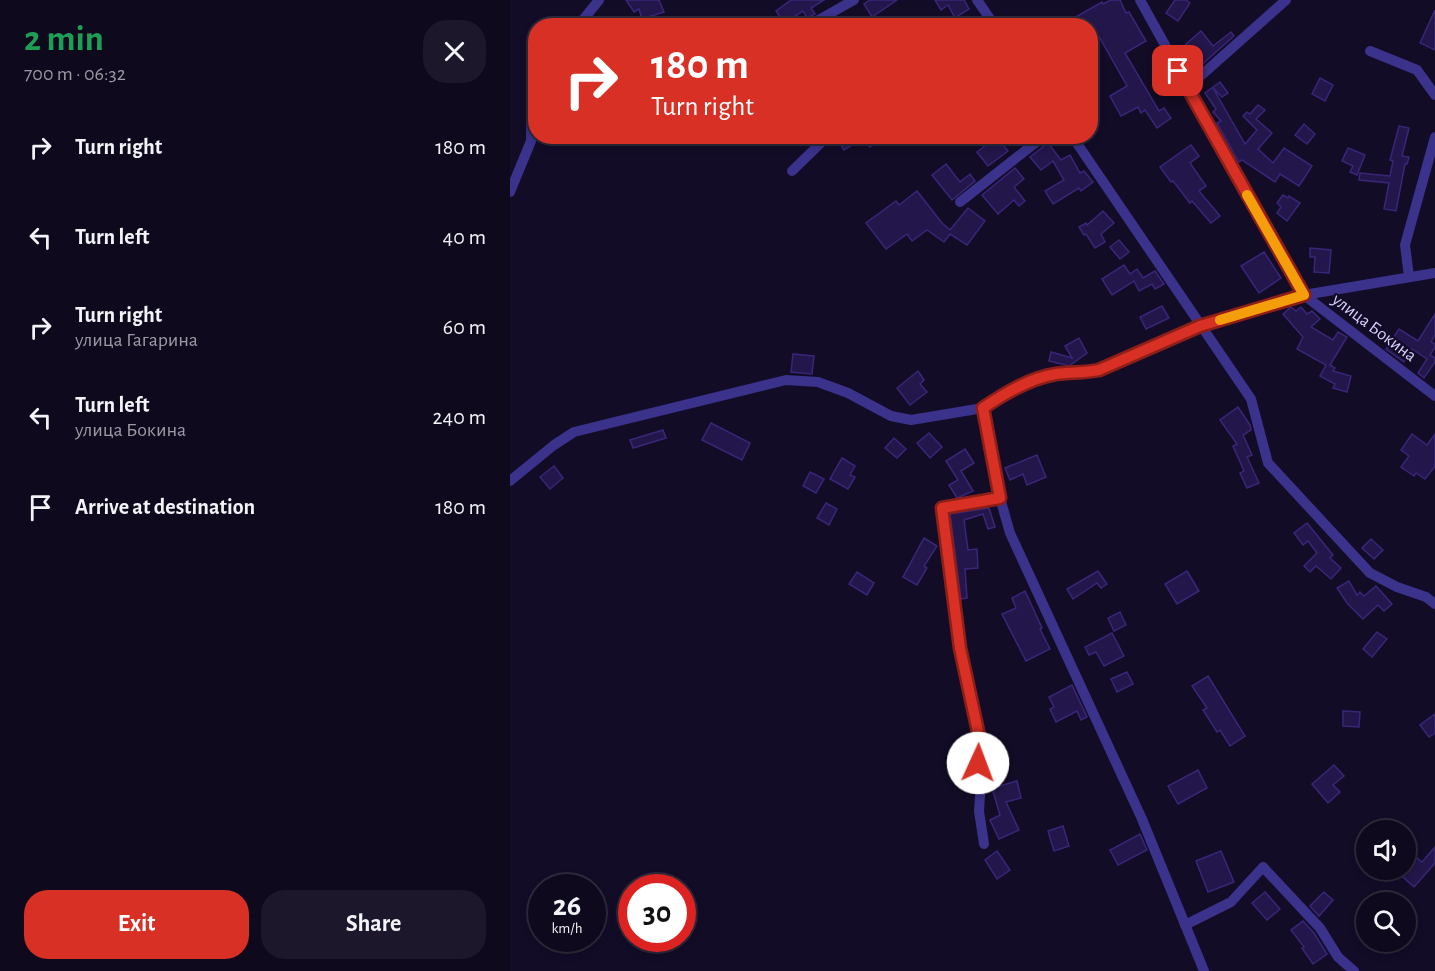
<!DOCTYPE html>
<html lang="en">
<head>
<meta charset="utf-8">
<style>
  :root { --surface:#0e091d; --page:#1c172a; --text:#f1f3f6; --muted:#9b9aa4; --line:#2e2a3b; --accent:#d93025 }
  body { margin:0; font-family:"Alegreya Sans",sans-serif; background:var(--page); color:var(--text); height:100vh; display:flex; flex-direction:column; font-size:22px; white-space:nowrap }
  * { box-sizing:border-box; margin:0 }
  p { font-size:20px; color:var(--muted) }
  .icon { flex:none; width:33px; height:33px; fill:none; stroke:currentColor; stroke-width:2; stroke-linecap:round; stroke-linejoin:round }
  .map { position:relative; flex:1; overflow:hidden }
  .details { display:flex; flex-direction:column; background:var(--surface); width:510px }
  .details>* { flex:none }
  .banner { position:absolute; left:18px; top:18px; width:570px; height:126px; border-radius:24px; box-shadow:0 3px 9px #0003,0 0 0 2px var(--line); background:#d93025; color:#fff; overflow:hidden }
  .controls { position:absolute; left:846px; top:820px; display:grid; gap:12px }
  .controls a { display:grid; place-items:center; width:60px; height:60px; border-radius:50%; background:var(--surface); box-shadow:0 3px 9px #0003,0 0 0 2px var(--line); font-size:30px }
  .speed { position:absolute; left:18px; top:874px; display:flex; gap:12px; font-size:30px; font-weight:700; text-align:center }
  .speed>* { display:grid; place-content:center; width:78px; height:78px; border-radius:50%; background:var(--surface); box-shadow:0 3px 9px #0003,0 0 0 2px var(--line); line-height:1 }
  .speed small { font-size:15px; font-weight:400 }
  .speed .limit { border:9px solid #d22; background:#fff; color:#111 }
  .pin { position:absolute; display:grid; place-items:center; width:51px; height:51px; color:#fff; margin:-26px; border-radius:12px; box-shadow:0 3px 9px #0006 }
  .me { position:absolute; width:66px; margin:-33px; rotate:2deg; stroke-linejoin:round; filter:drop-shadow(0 0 4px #0008) }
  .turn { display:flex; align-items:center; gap:21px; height:126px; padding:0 24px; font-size:27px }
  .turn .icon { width:78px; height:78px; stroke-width:2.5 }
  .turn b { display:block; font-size:42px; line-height:51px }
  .round { display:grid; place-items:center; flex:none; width:63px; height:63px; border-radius:24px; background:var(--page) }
  .head { display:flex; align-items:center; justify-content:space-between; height:102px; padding:0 24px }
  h1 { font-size:36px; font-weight:700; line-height:45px; color:#1e9e55 }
  .action { display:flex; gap:12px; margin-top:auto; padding:12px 24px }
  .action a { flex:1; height:69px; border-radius:24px; background:var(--accent); color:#fff; font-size:24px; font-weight:700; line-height:69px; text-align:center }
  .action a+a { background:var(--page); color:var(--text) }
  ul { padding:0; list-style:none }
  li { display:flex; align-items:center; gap:18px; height:90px; padding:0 24px }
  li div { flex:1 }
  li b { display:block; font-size:22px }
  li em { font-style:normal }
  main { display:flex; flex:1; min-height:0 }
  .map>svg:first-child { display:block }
  .building { fill:#23164a; stroke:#3a2679; stroke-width:1.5 }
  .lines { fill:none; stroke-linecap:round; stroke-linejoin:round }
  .minor { stroke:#3a328b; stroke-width:10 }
  .route-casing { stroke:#8d1f18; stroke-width:15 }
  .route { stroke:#d93025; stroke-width:10 }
  .slow { stroke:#f59e0b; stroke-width:10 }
  .labels { text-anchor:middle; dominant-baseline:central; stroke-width:4.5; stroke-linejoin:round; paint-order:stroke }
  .street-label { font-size:18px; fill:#dad3ff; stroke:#120c27 }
</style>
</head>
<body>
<main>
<section class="details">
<div class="head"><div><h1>2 min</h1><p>700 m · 06:32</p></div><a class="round"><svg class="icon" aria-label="close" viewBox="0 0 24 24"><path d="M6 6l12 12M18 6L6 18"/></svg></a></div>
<ul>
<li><svg class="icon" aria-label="right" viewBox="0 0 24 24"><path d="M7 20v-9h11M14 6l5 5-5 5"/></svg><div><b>Turn right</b></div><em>180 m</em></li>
<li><svg class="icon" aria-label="left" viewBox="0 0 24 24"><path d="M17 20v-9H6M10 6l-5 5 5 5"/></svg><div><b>Turn left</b></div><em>40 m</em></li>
<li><svg class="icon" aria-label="right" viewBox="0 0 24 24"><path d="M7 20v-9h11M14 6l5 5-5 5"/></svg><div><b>Turn right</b><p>улица Гагарина</p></div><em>60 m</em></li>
<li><svg class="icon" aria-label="left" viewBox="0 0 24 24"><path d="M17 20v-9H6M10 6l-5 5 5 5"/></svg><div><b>Turn left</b><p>улица Бокина</p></div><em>240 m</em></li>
<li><svg class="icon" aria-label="arrive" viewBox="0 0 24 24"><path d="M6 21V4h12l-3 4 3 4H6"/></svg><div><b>Arrive at destination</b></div><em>180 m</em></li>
</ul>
<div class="action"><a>Exit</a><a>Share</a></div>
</section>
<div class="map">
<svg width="925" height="971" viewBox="0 0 925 971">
  <rect width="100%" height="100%" fill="#120c27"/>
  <g class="building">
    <path d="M116,0H149L154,12L132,19L129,9L124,12Z"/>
    <path d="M281,0H314L301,8L305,14L297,18L293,11L274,23L266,11Z"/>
    <path d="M360,0H387L362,17L354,4Z"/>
    <path d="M425,0H454L459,9L445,18L438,5L431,10Z"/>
    <path d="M601,0H610L616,13L619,12L636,41L615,53L649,111L654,108L661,118L647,128L635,110L631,113L628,107L611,116L600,96L617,86L583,26H550L592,2L593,4Z"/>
    <path d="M665,0H676L680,3L668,21L656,13Z"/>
    <path d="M925,10V50L910,43Z"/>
    <path d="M691,31L703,46L721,32L724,36L680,75L672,60L682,51L676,44Z"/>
    <path d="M810,78L823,85L815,101L802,94Z"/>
    <path d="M710,82L718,93L712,97L703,88L735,144L747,130L733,116L737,112L740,114L748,105L755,110L746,119L762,133L748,149L763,163L774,148L802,166L789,186L770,174L765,182L732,160L729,162L707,123L711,121L703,112L706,109L695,93Z"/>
    <path d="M794,124L805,134L797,144L785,135Z"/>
    <path d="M889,126L899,128L892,156L899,157L897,164H895L886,211L874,209L879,183L849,180L850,173L880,176L883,161L880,160Z"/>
    <path d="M325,136H375L360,147L353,138L334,150Z"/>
    <path d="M486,137L498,151L478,166L467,152Z"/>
    <path d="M538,143L551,160L560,155L570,173L574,171L583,182L571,191L569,188L543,204L535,191L554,180L543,161L531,170L520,157Z"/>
    <path d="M681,145L689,156L680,163L696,186L689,191L710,216L701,223L682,201L680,203L663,181L661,182L650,167Z"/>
    <path d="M838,148L855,155L847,175L840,172L843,166L832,161Z"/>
    <path d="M436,164L450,182L460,174L465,181L442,200L422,175Z"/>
    <path d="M505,168L514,179L504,187L515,201L509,206L504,200L488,214L472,195Z"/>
    <path d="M407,191L432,223L440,230L458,208L475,221L457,245L440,234L434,242L417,230L402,241L397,234L376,249L356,223L386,201L389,205Z"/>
    <path d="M773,195L778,198L779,196L790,203L777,221L767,213L771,207L767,203Z"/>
    <path d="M593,211L604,223L591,234L595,242L585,248L576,234L574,235L569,227L576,223L577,225Z"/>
    <path d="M609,240L619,252L610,259L600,247Z"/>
    <path d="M800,248L821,250L819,273L804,272L805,257H800Z"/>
    <path d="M754,252L771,278L749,293L731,266Z"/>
    <path d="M614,265L620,274L627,269L633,278L645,271L654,284L645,289L642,284L629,291L624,281L602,295L592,279Z"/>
    <path d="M652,306L659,318L636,329L630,317Z"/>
    <path d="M781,307L786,311L791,307L797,314L802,311L810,319L801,327L823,340L828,332L837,337L820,365L825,368L823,371L841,376L837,392L823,388L825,384L810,376L816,365L787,349L793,337L773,314Z"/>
    <path d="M925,314V335L921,342L925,344V347L920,355L925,358V362L914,378L908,373L917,359L902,349L894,362L876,349L889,329L908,341Z"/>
    <path d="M569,338L577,353L559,366L539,361L541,352L562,358L555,346Z"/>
    <path d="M283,354L304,356L302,374L281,372Z"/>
    <path d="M408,371L414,380L410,384L417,392L400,405L387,388Z"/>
    <path d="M728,407L740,425L741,430L733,435L742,455L737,457L749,483L737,488L730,473L734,471L723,446L727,444L710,420Z"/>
    <path d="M201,423L240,443L232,460L192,440Z"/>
    <path d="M153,430L156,438L123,448L120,440Z"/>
    <path d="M419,433L432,447L420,458L407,443Z"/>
    <path d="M902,434L917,445L925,434V466L915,479L906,473L904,476L891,467L899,456L891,450Z"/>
    <path d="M384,438L396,449L387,458L375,448Z"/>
    <path d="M455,449L464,463L451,471L463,491L447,498L439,485L448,480L436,461Z"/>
    <path d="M527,455L536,477L517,485L513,474L500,480L495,468Z"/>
    <path d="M332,458L345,466L340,475L345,477L338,489L320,479Z"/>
    <path d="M44,466L53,478L40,489L30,477Z"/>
    <path d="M300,472L314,479L306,493L293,486Z"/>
    <path d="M316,503L327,509L319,525L307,518Z"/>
    <path d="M479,508L485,527L478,529L473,514L454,520L458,550L467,549L468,568L455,569L457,598L451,599L440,514Z"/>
    <path d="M797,523L823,555L820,558L831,568L821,579L806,566L800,572L794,566L807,553L798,541L793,545L784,533Z"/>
    <path d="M414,538L427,546L414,566L417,568L407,585L393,577Z"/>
    <path d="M861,539L873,550L864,559L852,548Z"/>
    <path d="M588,571L597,584L591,588L587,583L563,599L557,589Z"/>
    <path d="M677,571L689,591L667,604L655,584Z"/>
    <path d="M347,572L364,583L357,595L339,584Z"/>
    <path d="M839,581L847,595L850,592L854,596L866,586L882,604L874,611L868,605L853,619L837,603L827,588Z"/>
    <path d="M515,591L532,628L530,629L540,649L516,661L492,614L506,608L502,598Z"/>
    <path d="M610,612L616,625L604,631L598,618Z"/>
    <path d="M867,632L877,639L862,657L853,649Z"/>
    <path d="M602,633L614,656L594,666L586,652L579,655L575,647Z"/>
    <path d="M617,672L623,684L607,692L601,679Z"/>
    <path d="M698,676L735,736L720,746L710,730L707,732L693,710L697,708L682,686Z"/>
    <path d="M562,685L577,717L571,720L567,711L546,722L540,709L544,707L539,697Z"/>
    <path d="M833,711L850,712L849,727L833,726Z"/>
    <path d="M925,714V733L919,737L910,725Z"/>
    <path d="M490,741L492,758L475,760L473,748L474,743Z"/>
    <path d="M824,765L834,776L823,785L830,792L818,803L802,784Z"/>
    <path d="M688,770L697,788L668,804L658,786Z"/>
    <path d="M507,781L511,798L496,802L509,830L489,839L480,820L490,815L482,788Z"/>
    <path d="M553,826L559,846L544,851L538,831Z"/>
    <path d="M630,834L637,850L608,865L600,850Z"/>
    <path d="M925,847V863L904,887L885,870H896V859L901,853L912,862Z"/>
    <path d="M487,851L500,870L487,879L475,860Z"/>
    <path d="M711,851L724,882L698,892L686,861Z"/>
    <path d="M755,892L770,909L757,920L742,903Z"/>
    <path d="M814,892L823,900L809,916L800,906Z"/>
    <path d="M793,921L804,933L817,954L803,964L792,948L794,947L781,930Z"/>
  </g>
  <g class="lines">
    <g class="minor">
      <path d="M467,0L485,26"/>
      <path d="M630,0L794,295L925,396"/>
      <path d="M68,26L89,0"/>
      <path d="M298,26L344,0"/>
      <path d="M860,51L907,70L925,95"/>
      <path d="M677,88L776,0"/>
      <path d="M562,136L741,399L758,463L860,573L887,587L916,597L925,604"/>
      <path d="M282,171L318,136"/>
      <path d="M0,192L21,141L22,74L26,71"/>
      <path d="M450,202L534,136"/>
      <path d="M899,277L895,245L925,137"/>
      <path d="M473,408L490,498L500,533L632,819L694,971"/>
      <path d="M0,481L44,445L64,432L276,380L308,382L338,393L381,416L401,420L473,408L521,381L535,376L589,370L690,326L794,295L925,273"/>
      <path d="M474,844L469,811L471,780L465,747L469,736L450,648L432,508L490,498"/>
      <path d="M675,925L721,902L753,867L810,928L828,957L844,971"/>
    </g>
  </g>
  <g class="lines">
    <g class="route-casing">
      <path id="route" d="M468,763L465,747L469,736L450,648L432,508L490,498L473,408C495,393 520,378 546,374C560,372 574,373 589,370L690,326L794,295L668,71"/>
    </g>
    <use href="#route" class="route"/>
    <path class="slow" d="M710,320L794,295L737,195"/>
  </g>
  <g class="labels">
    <g class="street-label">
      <text transform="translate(864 328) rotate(37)">улица Бокина</text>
    </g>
  </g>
</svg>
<div class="controls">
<a><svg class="icon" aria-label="sound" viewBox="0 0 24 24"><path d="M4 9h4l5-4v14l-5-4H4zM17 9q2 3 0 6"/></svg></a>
<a><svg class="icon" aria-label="search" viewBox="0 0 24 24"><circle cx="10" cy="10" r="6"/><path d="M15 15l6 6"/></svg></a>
</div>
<div class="speed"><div>26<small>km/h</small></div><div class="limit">30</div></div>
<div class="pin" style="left:668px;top:71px;background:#d93025"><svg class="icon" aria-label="arrive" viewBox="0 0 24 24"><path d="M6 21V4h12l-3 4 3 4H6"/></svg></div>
<svg class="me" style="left:468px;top:763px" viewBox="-20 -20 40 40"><circle r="19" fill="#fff"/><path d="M0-13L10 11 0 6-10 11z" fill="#d93025"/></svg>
<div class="banner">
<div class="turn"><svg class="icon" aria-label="right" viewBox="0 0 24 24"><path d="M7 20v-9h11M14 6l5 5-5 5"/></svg><div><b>180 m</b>Turn right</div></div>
</div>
</div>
</main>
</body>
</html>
